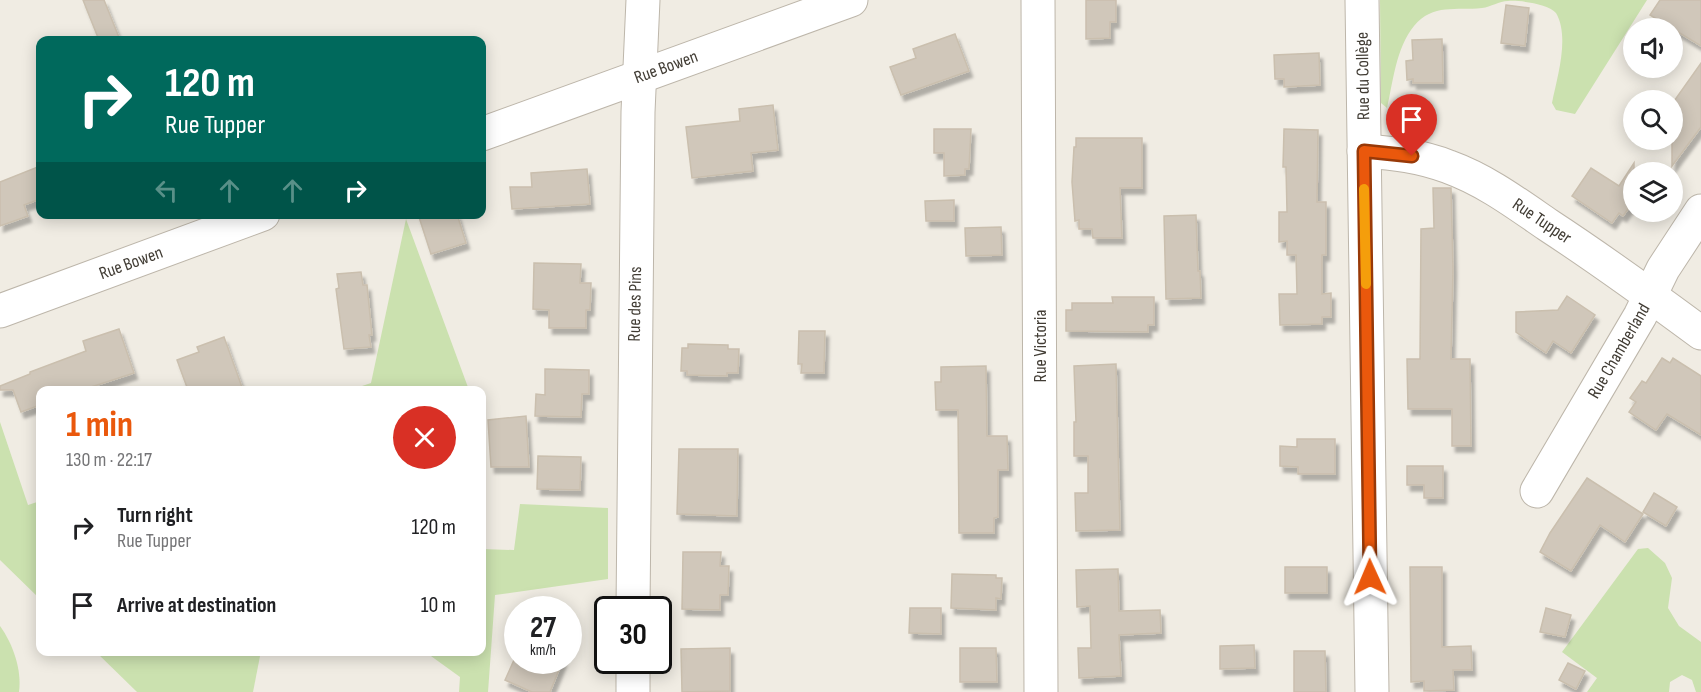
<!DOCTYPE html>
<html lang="en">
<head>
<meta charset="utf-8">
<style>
  :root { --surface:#fff; --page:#f6f6f6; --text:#202124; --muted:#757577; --accent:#ea580c }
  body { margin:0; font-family:"Sofia Sans Condensed",sans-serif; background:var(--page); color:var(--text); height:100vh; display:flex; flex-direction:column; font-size:22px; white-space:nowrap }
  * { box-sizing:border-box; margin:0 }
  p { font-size:20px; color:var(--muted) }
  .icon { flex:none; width:33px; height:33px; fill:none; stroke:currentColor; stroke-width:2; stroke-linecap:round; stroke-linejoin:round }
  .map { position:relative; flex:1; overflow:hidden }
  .side { position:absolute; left:36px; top:386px; width:450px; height:270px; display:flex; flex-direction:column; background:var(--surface); border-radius:12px; box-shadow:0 3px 15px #0003 }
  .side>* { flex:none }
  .guide { position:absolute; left:36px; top:36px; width:450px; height:183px; border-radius:12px; box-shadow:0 3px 15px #0003; background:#00695c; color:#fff; overflow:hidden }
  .fabs { position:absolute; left:1623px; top:18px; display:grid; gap:12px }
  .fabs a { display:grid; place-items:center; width:60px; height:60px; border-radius:50%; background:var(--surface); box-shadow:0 3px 15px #0003; font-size:30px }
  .speed { position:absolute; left:504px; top:596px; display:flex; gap:12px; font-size:30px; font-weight:700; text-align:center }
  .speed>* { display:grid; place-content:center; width:78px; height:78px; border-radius:50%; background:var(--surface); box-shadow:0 3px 15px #0003; line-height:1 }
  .speed small { font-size:15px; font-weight:400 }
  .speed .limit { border:3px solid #111; border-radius:9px; background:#fff; color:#111 }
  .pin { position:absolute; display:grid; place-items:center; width:51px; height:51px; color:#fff; margin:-62px -26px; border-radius:50% 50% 50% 0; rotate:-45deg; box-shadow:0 0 6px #0007 }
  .pin .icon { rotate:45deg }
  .me { position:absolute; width:66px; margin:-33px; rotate:359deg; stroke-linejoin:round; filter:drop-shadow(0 0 4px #0008) }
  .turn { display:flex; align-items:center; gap:21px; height:126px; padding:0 30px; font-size:27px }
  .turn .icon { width:78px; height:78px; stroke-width:2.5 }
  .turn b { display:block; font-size:42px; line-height:51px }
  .lanes { display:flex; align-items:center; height:57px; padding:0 30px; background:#0003; justify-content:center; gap:30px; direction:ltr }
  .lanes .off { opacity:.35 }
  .round { display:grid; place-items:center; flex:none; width:63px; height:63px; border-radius:32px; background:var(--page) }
  .overview { display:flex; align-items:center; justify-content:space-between; height:102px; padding:0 30px }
  h1 { font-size:36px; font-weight:700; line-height:45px; color:var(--accent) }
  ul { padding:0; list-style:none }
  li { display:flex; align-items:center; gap:18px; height:78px; padding:0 30px }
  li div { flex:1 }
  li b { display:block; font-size:22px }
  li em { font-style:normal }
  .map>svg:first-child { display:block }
  .green { fill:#cbe1af }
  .building { fill:#d0c7ba; stroke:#cabfae; stroke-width:1.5; filter:url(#shadow) }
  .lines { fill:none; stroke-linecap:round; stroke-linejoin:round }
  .minor-casing { stroke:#bdb6aa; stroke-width:35 }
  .minor { stroke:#fff; stroke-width:33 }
  .route-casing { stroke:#983908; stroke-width:15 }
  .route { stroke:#ea580c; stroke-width:10 }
  .slow { stroke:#f59e0b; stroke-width:10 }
  .labels { text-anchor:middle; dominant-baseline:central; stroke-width:5; stroke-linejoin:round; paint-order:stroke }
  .street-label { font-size:18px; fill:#413c34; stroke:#fff }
</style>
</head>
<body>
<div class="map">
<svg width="1701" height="692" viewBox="0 0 1701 692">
  <defs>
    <filter id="shadow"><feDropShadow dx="3.5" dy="6" stdDeviation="1.5" flood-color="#0004"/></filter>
  </defs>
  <rect width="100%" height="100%" fill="#f0ece3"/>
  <g class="green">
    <path d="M1380,0H1647L1575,114L1556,110L1552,103C1557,78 1570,37 1556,13C1549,4 1520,0 1508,1C1499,1 1491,7 1482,8C1456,11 1433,3 1414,26C1396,48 1393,82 1387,108L1381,103Z"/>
    <path d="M406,219L469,390H350L371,383Z"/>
    <path d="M0,422L28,505L40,501V599L0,560Z"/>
    <path d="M520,504L608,508V579L495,595L488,692H459L460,677L424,651H482V549L514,550Z"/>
    <path d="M1648,548L1665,563L1672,578L1668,608L1679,626L1701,642V692H1696L1692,680L1682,675L1670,682L1669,692H1587L1597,678L1562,652L1638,549Z"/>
    <path d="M0,626C13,644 22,670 19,692H0Z"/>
    <path d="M95,651H261L253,692H137Z"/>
  </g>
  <g class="building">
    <path d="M83,0H104L120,40H99Z"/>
    <path d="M1086,0H1116V22H1110V38L1086,39Z"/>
    <path d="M1660,0H1701V46L1650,15Z"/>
    <path d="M1506,5L1529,8L1525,46L1501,43Z"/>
    <path d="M955,34L969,71L901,95L890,67L916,58L913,49Z"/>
    <path d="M1442,39L1443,83H1413V79L1407,80L1406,61L1413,60L1412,40Z"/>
    <path d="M1319,53L1320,85L1284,87V79H1275L1274,55Z"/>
    <path d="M1701,63V127L1672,166V104Z"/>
    <path d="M773,105L778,150L751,153L753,171L692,178L686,127L740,121L739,109Z"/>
    <path d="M934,129H971L969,169H965V175L944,176V153H934Z"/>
    <path d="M1284,129L1318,130L1317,202H1326V255H1322V294L1331,293V317H1322V324L1280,325L1279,294H1297L1296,255H1287V241L1279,242V212H1287L1286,167H1283Z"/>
    <path d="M1076,138H1142V188H1120L1122,238H1093L1092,229H1079V220L1075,221L1072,182L1074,147H1076Z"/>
    <path d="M1634,163V201L1623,216L1619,213L1612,223L1572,196L1591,168L1619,186Z"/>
    <path d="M40,166V199L24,205L28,216L0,226V182Z"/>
    <path d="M587,169L590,204L512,209L510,187H532L531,173Z"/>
    <path d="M1433,188H1451L1453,269L1451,359H1470L1471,446H1452V409H1408L1407,359H1420L1421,229L1434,228Z"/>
    <path d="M954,200V221H926L925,201Z"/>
    <path d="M418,214H457L466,243L431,254Z"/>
    <path d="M1196,215L1198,271H1200L1201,298L1166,299L1164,216Z"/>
    <path d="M1001,227L1002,255L966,256L965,228Z"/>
    <path d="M534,263L581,264L580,283H591L590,310H586V328H549V310L533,309Z"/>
    <path d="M361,272L363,285H367L372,335H369L371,347L344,349L336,289L339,288L337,274Z"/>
    <path d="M1567,296L1595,315L1571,353L1553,341L1546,353L1516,332V312L1558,310Z"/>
    <path d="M1112,297H1154V325H1148V332L1066,331V310H1072V303H1113Z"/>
    <path d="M119,329L134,373L82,390H40V405L21,412L13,390H0V386L30,374V372L86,351L83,341Z"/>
    <path d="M799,331H825L824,373H801L802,364H798Z"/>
    <path d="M224,337L243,390H188L177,360L199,352L197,347Z"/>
    <path d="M688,344L728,345V349H739L738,373H727V376L687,375V371H681L682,348H688Z"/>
    <path d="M1662,358L1670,363L1673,358L1701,376V435L1667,414L1656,430L1629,412L1636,402L1630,398L1642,381L1646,383Z"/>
    <path d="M1116,364L1120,530L1076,531L1075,493H1088V456H1074V422H1076L1074,366Z"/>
    <path d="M986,366L987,436H1007L1008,470H998V517L994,518V533H959L958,410H936L935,382H941V367Z"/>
    <path d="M545,369L589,370V394H582L581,417L535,416L536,394L545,395Z"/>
    <path d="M526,416L529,467H491L488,420Z"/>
    <path d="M1297,439H1335V474H1298V467L1280,466V446L1297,447Z"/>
    <path d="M679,449H738L737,516L677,514Z"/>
    <path d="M538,456L581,457L580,490L537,489Z"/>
    <path d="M1407,466H1443V498H1424V485H1407Z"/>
    <path d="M1587,478L1643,514L1625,542L1600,525L1571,571L1540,552L1550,533Z"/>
    <path d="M1654,493L1677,507L1666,526L1643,512Z"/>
    <path d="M683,552H721L720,566H729L728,595H720V610L682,609Z"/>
    <rect x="1285" y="567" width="42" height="26"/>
    <path d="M1410,567H1442V647L1471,646L1472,670H1453L1454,690L1424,691V681L1411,682Z"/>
    <path d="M1118,569L1119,611L1160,610L1161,633L1119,635L1121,676L1079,678L1078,648H1091L1090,606L1077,607L1076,570Z"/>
    <path d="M952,574L996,575V578H1002L1001,599L996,598V610L951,608Z"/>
    <path d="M910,608H941V634L909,633Z"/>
    <path d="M1546,608L1571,615L1565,637L1540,632Z"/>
    <path d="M1254,645L1255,668L1220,669V646Z"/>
    <path d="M730,648V691L682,692L681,649Z"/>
    <path d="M960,648H996L997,682H960Z"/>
    <path d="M1294,651H1325L1326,692H1294Z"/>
    <path d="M514,660H563L550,692H532L505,680Z"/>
    <path d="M1568,663L1585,671L1576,689L1559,680Z"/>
  </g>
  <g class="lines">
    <g class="minor-casing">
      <g id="minor">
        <path d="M1038,0L1041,692"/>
        <path d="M1362,0L1372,692"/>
        <path d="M482,134L851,0"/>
        <path d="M1364,151C1393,153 1421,156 1449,167C1485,180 1516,203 1548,225C1600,259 1651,296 1701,333"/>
        <path d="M0,311L263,214"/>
        <path d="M1537,491L1640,316L1663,269L1701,211"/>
        <path d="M633,609L638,112L643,0"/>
        <path d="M633,660V692"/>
      </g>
    </g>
    <use href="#minor" class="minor"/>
  </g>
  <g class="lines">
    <g class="route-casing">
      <path id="route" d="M1370,577L1364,151L1412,156"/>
    </g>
    <use href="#route" class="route"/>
    <path class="slow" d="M1364,189L1366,284"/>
  </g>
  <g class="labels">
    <g class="street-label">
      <text transform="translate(666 67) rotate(-20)">Rue Bowen</text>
      <text transform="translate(1363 76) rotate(-91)">Rue du Collège</text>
      <text transform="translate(1542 221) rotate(34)">Rue Tupper</text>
      <text transform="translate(131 263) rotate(-20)">Rue Bowen</text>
      <text transform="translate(635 304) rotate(-89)">Rue des Pins</text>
      <text transform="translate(1040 346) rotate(-90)">Rue Victoria</text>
      <text transform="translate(1619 351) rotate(-60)">Rue Chamberland</text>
    </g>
  </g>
</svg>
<div class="fabs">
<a><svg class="icon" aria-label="sound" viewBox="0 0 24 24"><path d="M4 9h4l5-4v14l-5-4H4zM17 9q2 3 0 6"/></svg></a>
<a><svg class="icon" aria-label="search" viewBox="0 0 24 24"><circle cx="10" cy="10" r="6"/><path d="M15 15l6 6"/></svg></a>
<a><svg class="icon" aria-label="layers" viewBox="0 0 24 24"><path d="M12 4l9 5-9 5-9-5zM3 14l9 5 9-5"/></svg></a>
</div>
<div class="speed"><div>27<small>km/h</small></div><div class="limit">30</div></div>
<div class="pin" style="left:1412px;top:156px;background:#d93025"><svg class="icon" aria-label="arrive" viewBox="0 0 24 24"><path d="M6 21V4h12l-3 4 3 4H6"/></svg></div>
<svg class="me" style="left:1370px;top:577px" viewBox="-20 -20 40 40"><path d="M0-17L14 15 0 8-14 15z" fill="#ea580c" stroke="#fff" stroke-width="4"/></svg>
<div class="guide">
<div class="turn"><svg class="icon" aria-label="right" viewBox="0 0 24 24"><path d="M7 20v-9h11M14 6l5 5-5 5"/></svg><div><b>120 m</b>Rue Tupper</div></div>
<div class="lanes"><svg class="icon off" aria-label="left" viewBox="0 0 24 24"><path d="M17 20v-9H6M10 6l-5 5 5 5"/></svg><svg class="icon off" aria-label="ahead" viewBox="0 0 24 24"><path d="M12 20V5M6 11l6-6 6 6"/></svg><svg class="icon off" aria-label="ahead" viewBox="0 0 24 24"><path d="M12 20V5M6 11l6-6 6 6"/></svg><svg class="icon" aria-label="right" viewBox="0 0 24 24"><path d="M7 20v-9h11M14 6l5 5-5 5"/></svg></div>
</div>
<section class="side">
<div class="overview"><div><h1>1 min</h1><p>130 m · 22:17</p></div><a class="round" style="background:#d93025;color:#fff"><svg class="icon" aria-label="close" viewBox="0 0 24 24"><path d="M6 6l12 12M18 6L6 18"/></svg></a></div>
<ul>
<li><svg class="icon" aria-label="right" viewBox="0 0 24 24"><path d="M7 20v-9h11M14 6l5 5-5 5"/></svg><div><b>Turn right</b><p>Rue Tupper</p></div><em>120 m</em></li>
<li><svg class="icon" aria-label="arrive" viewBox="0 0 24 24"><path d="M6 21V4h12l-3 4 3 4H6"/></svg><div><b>Arrive at destination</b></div><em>10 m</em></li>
</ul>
</section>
</div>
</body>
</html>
